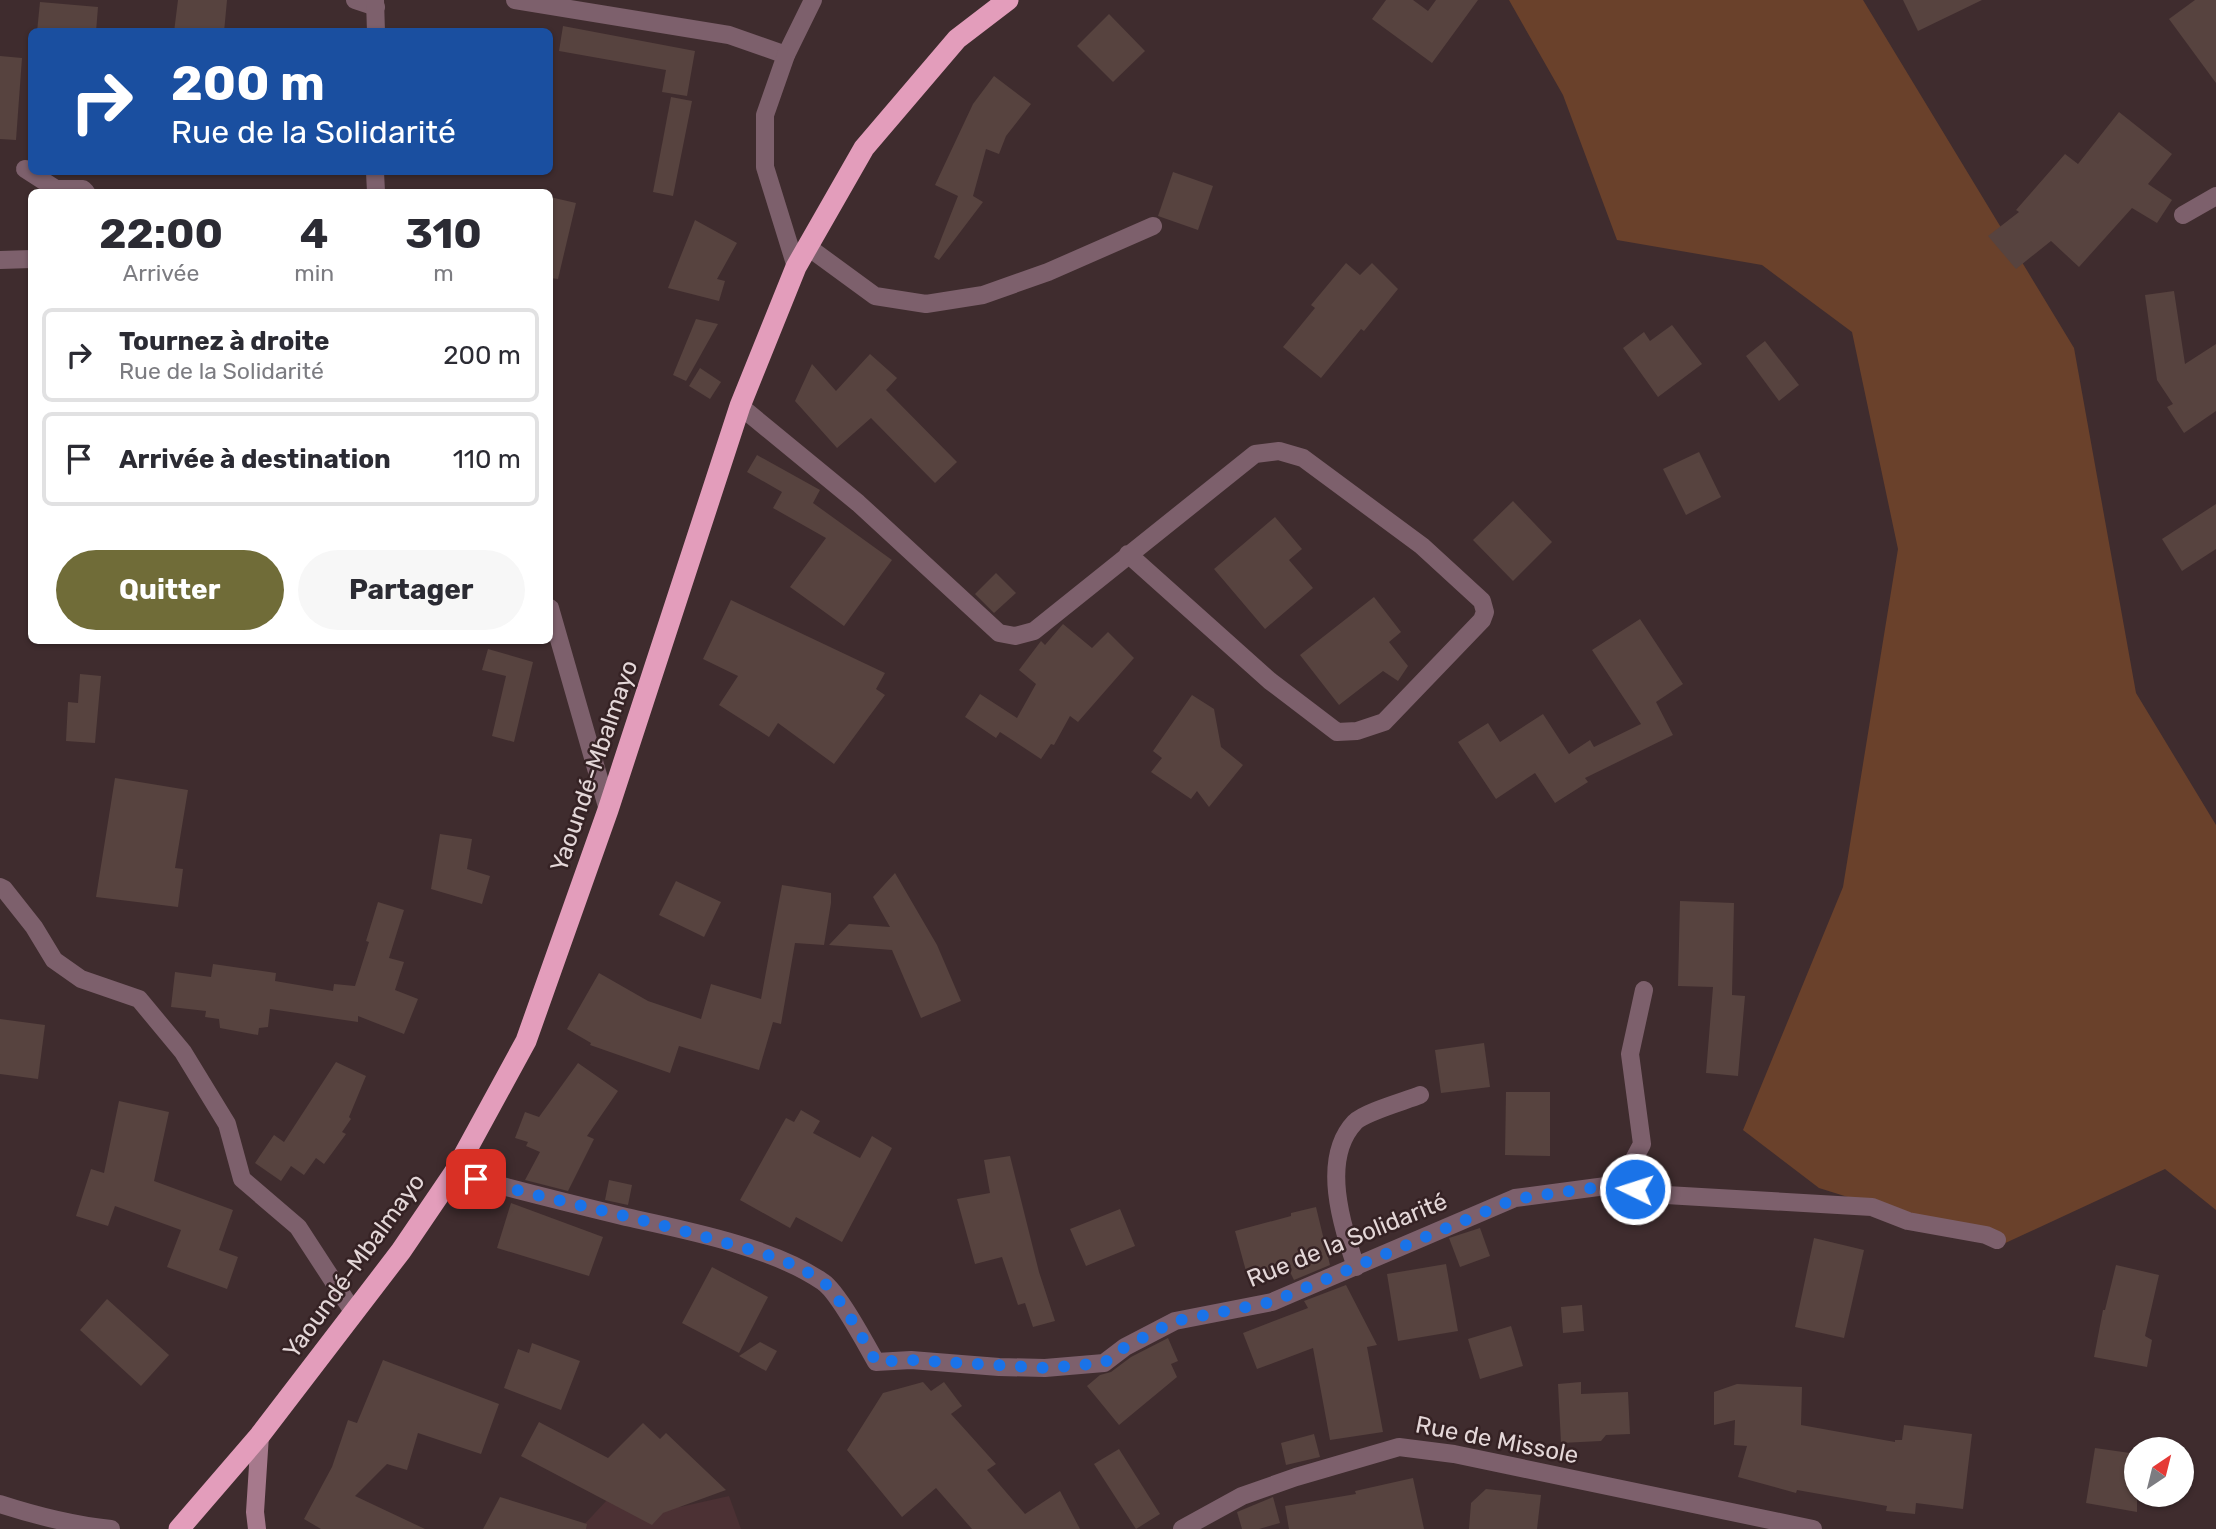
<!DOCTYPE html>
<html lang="fr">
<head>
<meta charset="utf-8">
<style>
  :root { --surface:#fff; --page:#f7f7f7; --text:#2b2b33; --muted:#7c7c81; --line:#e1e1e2; --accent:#706c38 }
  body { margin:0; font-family:Rubik,sans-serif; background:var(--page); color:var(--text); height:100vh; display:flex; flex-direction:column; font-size:26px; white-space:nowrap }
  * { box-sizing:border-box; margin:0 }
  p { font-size:23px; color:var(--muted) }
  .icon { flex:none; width:38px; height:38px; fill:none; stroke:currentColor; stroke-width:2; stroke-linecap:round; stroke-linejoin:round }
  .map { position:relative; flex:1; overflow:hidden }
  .panel { position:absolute; left:28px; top:189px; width:525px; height:455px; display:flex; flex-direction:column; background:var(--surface); border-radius:10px; box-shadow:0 2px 5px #0004 }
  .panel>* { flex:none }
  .top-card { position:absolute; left:28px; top:28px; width:525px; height:147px; border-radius:10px; box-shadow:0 2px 5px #0004; background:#1a4fa0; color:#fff; overflow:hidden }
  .needle { width:46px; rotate:35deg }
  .controls { position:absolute; left:2124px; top:1437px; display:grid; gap:14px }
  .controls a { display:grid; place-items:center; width:70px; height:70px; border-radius:50%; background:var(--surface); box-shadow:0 2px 5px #0004; font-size:35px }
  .pin { position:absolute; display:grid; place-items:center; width:60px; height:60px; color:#fff; margin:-30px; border-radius:14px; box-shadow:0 4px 10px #0006 }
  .me { position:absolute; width:77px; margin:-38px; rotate:274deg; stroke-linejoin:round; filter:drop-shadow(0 0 5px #0008) }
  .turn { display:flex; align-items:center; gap:24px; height:147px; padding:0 28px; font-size:32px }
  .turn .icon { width:91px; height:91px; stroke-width:2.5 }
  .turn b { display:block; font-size:49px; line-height:60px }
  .eta { display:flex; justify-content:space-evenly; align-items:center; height:119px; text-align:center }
  .eta b { font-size:42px; font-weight:700; line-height:49px }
  .primary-button { display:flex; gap:14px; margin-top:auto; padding:14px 28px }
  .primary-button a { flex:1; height:80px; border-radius:42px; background:var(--accent); color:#fff; font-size:28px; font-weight:700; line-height:80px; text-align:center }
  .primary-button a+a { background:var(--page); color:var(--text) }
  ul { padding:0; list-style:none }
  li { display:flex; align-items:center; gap:21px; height:94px; margin:0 14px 10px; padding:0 14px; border:4px solid var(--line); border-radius:10px }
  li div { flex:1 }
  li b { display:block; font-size:26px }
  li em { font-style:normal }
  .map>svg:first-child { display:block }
  .built { fill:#4c3134 }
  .green { fill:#6a412b }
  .building { fill:#57433f }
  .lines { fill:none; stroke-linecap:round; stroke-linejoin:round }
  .street { stroke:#7d606c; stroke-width:18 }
  .secondary { stroke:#a6798c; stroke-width:18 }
  .highway { stroke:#e39dbb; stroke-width:21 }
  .route { stroke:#1a73e8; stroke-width:12; stroke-dasharray:0 21.6 }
  .labels { text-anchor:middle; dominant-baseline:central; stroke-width:5; stroke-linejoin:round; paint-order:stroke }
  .street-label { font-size:24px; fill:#e4d7d8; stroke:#352224 }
</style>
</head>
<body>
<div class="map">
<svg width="2216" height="1529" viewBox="0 0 2216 1529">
  <rect width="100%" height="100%" fill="#3f2c2e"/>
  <path class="built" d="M622,1484L680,1507L729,1496L741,1529H580Z"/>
  <path class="green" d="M1509,0H1863L2074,348L2136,693L2216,825V1210L2165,1169L2001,1245L1819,1188L1743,1130L1843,887L1898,549L1852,332L1762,265L1617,240L1563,95Z"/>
  <g class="building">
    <path d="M178,0H227L224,32H174Z"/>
    <path d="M1386,0H1413L1428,11L1436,0H1478L1432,63L1372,19Z"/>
    <path d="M1903,0H1982L1918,31Z"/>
    <path d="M2195,0H2216V83L2169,19Z"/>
    <path d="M40,2L98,7L96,32H37Z"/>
    <path d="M1109,14L1145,51L1113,82L1077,46Z"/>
    <path d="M563,26L695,51L687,96L662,92L666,70L559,51Z"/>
    <path d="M0,56L22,58L16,140L0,139Z"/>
    <path d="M994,76L1031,104L1006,136L999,154L986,149L973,196L983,202L939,260L934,257L958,196L935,185L973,104Z"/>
    <path d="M671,97L692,101L673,196L653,192Z"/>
    <path d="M2119,112L2172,154L2148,184L2172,200L2157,223L2132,208L2079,267L2051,241L2016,269L1988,236L2019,212L2016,210L2065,154L2078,164Z"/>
    <path d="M1173,172L1213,186L1198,230L1158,216Z"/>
    <path d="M550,197L576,203L558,279L550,278Z"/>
    <path d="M695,220L737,243L717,279L725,281L719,301L668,288Z"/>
    <path d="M1346,263L1360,275L1372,263L1398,289L1364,331L1361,329L1321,378L1283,347L1315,308L1311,305Z"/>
    <path d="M2174,291L2185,364L2216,344V411L2184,433L2167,407L2173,404L2157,380L2145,295Z"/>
    <path d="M696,319L718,324L686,381L673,375Z"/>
    <path d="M1672,325L1702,364L1658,397L1623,348L1644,332L1650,341Z"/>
    <path d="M1765,341L1799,385L1779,401L1746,356Z"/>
    <path d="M870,354L897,378L886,390L957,462L935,483L871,418L837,448L795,401L812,364L836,391Z"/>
    <path d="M700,368L721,382L710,399L689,386Z"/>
    <path d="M1699,452L1721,497L1686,515L1663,469Z"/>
    <path d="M757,455L820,490L813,503L892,560L844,626L790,587L826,538L773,508L782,492L747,472Z"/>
    <path d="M1513,501L1552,542L1513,581L1473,540Z"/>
    <path d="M2216,504V549L2182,571L2162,539Z"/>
    <path d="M1275,517L1302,549L1289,560L1313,588L1265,629L1214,569Z"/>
    <path d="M996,573L1016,593L994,613L975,594Z"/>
    <path d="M1374,597L1401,632L1389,642L1408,666L1398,681L1383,671L1339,705L1300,655Z"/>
    <path d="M731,600L885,673L876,689L885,695L834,764L778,723L769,737L719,705L738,676L703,659Z"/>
    <path d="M1640,619L1683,684L1656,702L1673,735L1585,778L1588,782L1555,803L1535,773L1496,799L1458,742L1488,723L1500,742L1543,714L1569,754L1590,740L1594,747L1641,724L1592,650Z"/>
    <path d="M1063,624L1092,648L1108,632L1134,658L1078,722L1070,716L1054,745L1051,744L1041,759L1000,732L996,738L965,717L980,694L1017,718L1036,684L1019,670L1041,641L1045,645Z"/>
    <path d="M488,649L533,662L514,742L492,736L506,676L482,670Z"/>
    <path d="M80,674L101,676L95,743L66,741L68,702L78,703Z"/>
    <path d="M1192,695L1214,709L1221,747L1243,765L1209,807L1197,791L1191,799L1151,772L1162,758L1153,751Z"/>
    <path d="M115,778L188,790L175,868L183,869L178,907L96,897Z"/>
    <path d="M440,834L472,839L467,869L490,876L482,904L431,889Z"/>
    <path d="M895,873L937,945L961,1001L921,1018L892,950L829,945L849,924L890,927L873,897Z"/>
    <path d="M676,881L721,902L704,937L659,915Z"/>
    <path d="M782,885L831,893V903L824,945L795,943L781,1024L773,1022L759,1070L679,1046L670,1073L590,1045L591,1043L567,1029L599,973L648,1001L701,1019L711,984L761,999Z"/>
    <path d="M1680,901L1734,903L1732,995L1745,996L1738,1076L1706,1073L1713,987L1678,986Z"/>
    <path d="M378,902L404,910L389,958L404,962L395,990L418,999L404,1034L358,1016V1022L270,1009L268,1027L259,1028L258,1035L220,1028L219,1019L205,1017L206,1011L171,1007L175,972L211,977L213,964L276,973L275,981L333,991L334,984L355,986L369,942L366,941Z"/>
    <path d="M0,1019L45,1025L38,1079L0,1074Z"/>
    <path d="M1484,1043L1490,1087L1441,1093L1435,1050Z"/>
    <path d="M336,1062L366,1076L349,1117L351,1119L342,1132L346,1134L324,1164L316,1158L304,1175L291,1166L281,1181L255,1163L274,1135L284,1142Z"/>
    <path d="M578,1063L618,1091L587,1136L594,1139L568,1191L525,1180L540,1152L526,1146L528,1142L515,1138L525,1112L539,1117Z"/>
    <path d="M1506,1092H1550V1156L1505,1155Z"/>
    <path d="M119,1101L169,1112L154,1181L233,1210L219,1250L238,1257L227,1289L167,1267L181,1230L115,1206L108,1226L76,1216L91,1169L104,1173Z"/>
    <path d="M801,1110L820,1121L813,1133L860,1158L872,1136L892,1148L842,1242L796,1217L790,1228L740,1200L786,1118L794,1122Z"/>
    <path d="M1010,1156L1039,1272L1055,1321L1033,1327L1025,1303L1018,1305L1002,1257L975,1264L957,1199L990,1193L984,1160Z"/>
    <path d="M609,1180L632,1185L628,1205L605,1200Z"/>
    <path d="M511,1203L603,1237L589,1276L497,1248Z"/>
    <path d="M1316,1207L1330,1265L1294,1280L1290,1272L1249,1282L1235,1231L1291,1216V1213Z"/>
    <path d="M1120,1209L1135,1246L1086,1266L1070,1229Z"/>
    <path d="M1480,1228L1490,1256L1460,1267L1449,1238Z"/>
    <path d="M1814,1238L1864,1250L1844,1338L1795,1327Z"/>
    <path d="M1446,1264L1458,1331L1398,1341L1387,1274Z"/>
    <path d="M2116,1265L2159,1275L2145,1336L2152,1340L2147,1367L2094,1357L2103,1310H2105Z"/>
    <path d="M712,1267L768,1297L739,1353L682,1323Z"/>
    <path d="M1346,1285L1377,1345L1367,1347L1383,1432L1330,1440L1313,1348L1257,1369L1243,1333L1308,1308L1304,1301Z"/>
    <path d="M107,1299L169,1355L141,1386L80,1330Z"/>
    <path d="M1582,1305L1584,1331L1563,1333L1561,1307Z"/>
    <path d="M1511,1326L1523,1366L1480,1379L1468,1339Z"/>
    <path d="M1168,1338L1178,1361L1171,1364L1177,1377L1119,1425L1087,1386L1100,1375L1111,1372L1131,1357Z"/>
    <path d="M760,1342L777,1351L766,1371L739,1356Z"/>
    <path d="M532,1343L580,1361L561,1410L504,1388L518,1349L529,1353Z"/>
    <path d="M383,1360L499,1404L481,1454L418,1433L407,1470L387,1464L355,1496L425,1529H321L304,1519L332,1467L348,1420L357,1423Z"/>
    <path d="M923,1382L931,1391L944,1382L962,1406L951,1414L996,1464L987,1470L1025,1514L1060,1491L1080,1529H972L936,1488L902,1517L847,1450L883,1393Z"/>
    <path d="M1581,1382V1394L1628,1392L1630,1434L1606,1435L1601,1441L1561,1443L1558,1384Z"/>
    <path d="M1737,1384L1802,1387L1801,1425L1895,1442V1440H1902L1904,1425L1972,1434L1963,1509L1916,1503L1915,1514L1886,1511L1887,1506L1797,1490L1796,1493L1738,1477L1747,1446L1734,1445L1735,1420L1714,1425V1392Z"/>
    <path d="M539,1422L608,1458L643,1423L660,1439L666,1433L726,1490L663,1513L652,1525L521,1456Z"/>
    <path d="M1314,1434L1320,1457L1286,1465L1281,1443Z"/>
    <path d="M2095,1448L2137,1454V1512L2086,1503Z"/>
    <path d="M1119,1449L1160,1514L1136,1529L1094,1464Z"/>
    <path d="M1413,1478L1424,1529H1289L1285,1506L1356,1494L1355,1491Z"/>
    <path d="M1486,1489L1541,1495L1537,1529H1469L1471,1503Z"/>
    <path d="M500,1497L587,1524L586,1529H483Z"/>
    <path d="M1273,1497L1280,1523L1259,1529H1242L1237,1512Z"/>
  </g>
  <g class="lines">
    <g class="street">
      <path d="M355,0L376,7"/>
      <path d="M375,0L376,32"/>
      <path d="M515,0L729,35L786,55"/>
      <path d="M25,169L56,189H83L86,192"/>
      <path d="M375,172L376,192"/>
      <path d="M2183,215L2216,196"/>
      <path d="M808,247L875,296L926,304L983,295L1048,272L1153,226"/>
      <path d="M0,260L32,259"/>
      <path d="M796,267L765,167V115L786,55L813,0"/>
      <path d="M740,406L858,503L999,633L1015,636L1034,631L1255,454L1279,451L1303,458L1422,546L1482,601L1485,612L1482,620L1384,722L1357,731L1337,732L1270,681L1128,554"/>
      <path d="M550,608L608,810"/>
      <path d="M0,887L4,889L34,927L54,960L81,979L139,999L183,1052L227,1124L242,1179L298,1227L354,1313"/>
      <path d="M454,1173C511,1189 568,1203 626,1217C685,1230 773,1247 823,1282C838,1292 866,1344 876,1362L911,1360L999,1367L1045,1368L1104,1363L1125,1347L1175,1321L1272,1302L1515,1198L1621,1184L1642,1144L1630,1054L1644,990"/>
      <path d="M1621,1184L1649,1194L1872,1207L1908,1221L1986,1235L1997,1240"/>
      <path d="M1356,1267C1342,1225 1320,1159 1355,1122C1365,1112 1405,1101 1420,1095"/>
      <path d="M0,1504C37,1516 73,1525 111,1529"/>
      <path d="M1182,1529L1242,1496L1296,1477L1399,1447L1454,1454L1813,1529"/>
    </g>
    <path class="secondary" d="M257,1529L255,1512L260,1435"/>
    <path class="highway" d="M179,1529L260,1435L401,1251L454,1173L526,1041L608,810L740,406L796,267L864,148L957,39L1008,0"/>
  </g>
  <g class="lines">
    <path class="route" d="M476,1179C557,1202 639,1217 719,1241C756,1251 792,1260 823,1282C838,1293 866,1344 876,1362L911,1360L1045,1368L1104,1363L1125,1347L1175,1321L1272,1302L1515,1199L1620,1184L1635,1189"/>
  </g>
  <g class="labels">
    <g class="street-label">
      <text transform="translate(594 766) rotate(-71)">Yaoundé-Mbalmayo</text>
      <text transform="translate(1347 1240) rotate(-22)">Rue de la Solidarité</text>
      <text transform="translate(354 1266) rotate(-54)">Yaoundé-Mbalmayo</text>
      <text transform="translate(1497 1440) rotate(11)">Rue de Missole</text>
    </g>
  </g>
</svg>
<div class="controls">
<a><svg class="needle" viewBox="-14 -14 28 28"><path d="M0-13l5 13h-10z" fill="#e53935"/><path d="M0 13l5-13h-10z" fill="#7c7c81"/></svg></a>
</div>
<div class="pin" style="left:476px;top:1179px;background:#d93025"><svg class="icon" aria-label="arrive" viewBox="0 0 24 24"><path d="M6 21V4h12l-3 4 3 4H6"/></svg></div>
<svg class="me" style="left:1635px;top:1189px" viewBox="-20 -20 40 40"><circle r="17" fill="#1a73e8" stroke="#fff" stroke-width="3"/><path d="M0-11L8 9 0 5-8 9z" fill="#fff"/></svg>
<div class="top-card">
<div class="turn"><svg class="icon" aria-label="right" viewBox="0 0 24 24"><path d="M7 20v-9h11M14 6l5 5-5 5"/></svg><div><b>200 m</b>Rue de la Solidarité</div></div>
</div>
<section class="panel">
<div class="eta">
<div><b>22:00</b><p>Arrivée</p></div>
<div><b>4</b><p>min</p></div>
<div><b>310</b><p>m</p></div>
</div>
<ul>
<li><svg class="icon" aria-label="right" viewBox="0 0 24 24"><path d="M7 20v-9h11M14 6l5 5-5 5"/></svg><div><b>Tournez à droite</b><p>Rue de la Solidarité</p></div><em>200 m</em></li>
<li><svg class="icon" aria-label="arrive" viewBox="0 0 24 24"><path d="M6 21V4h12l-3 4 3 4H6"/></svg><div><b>Arrivée à destination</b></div><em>110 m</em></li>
</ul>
<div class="primary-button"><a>Quitter</a><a>Partager</a></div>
</section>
</div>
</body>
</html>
